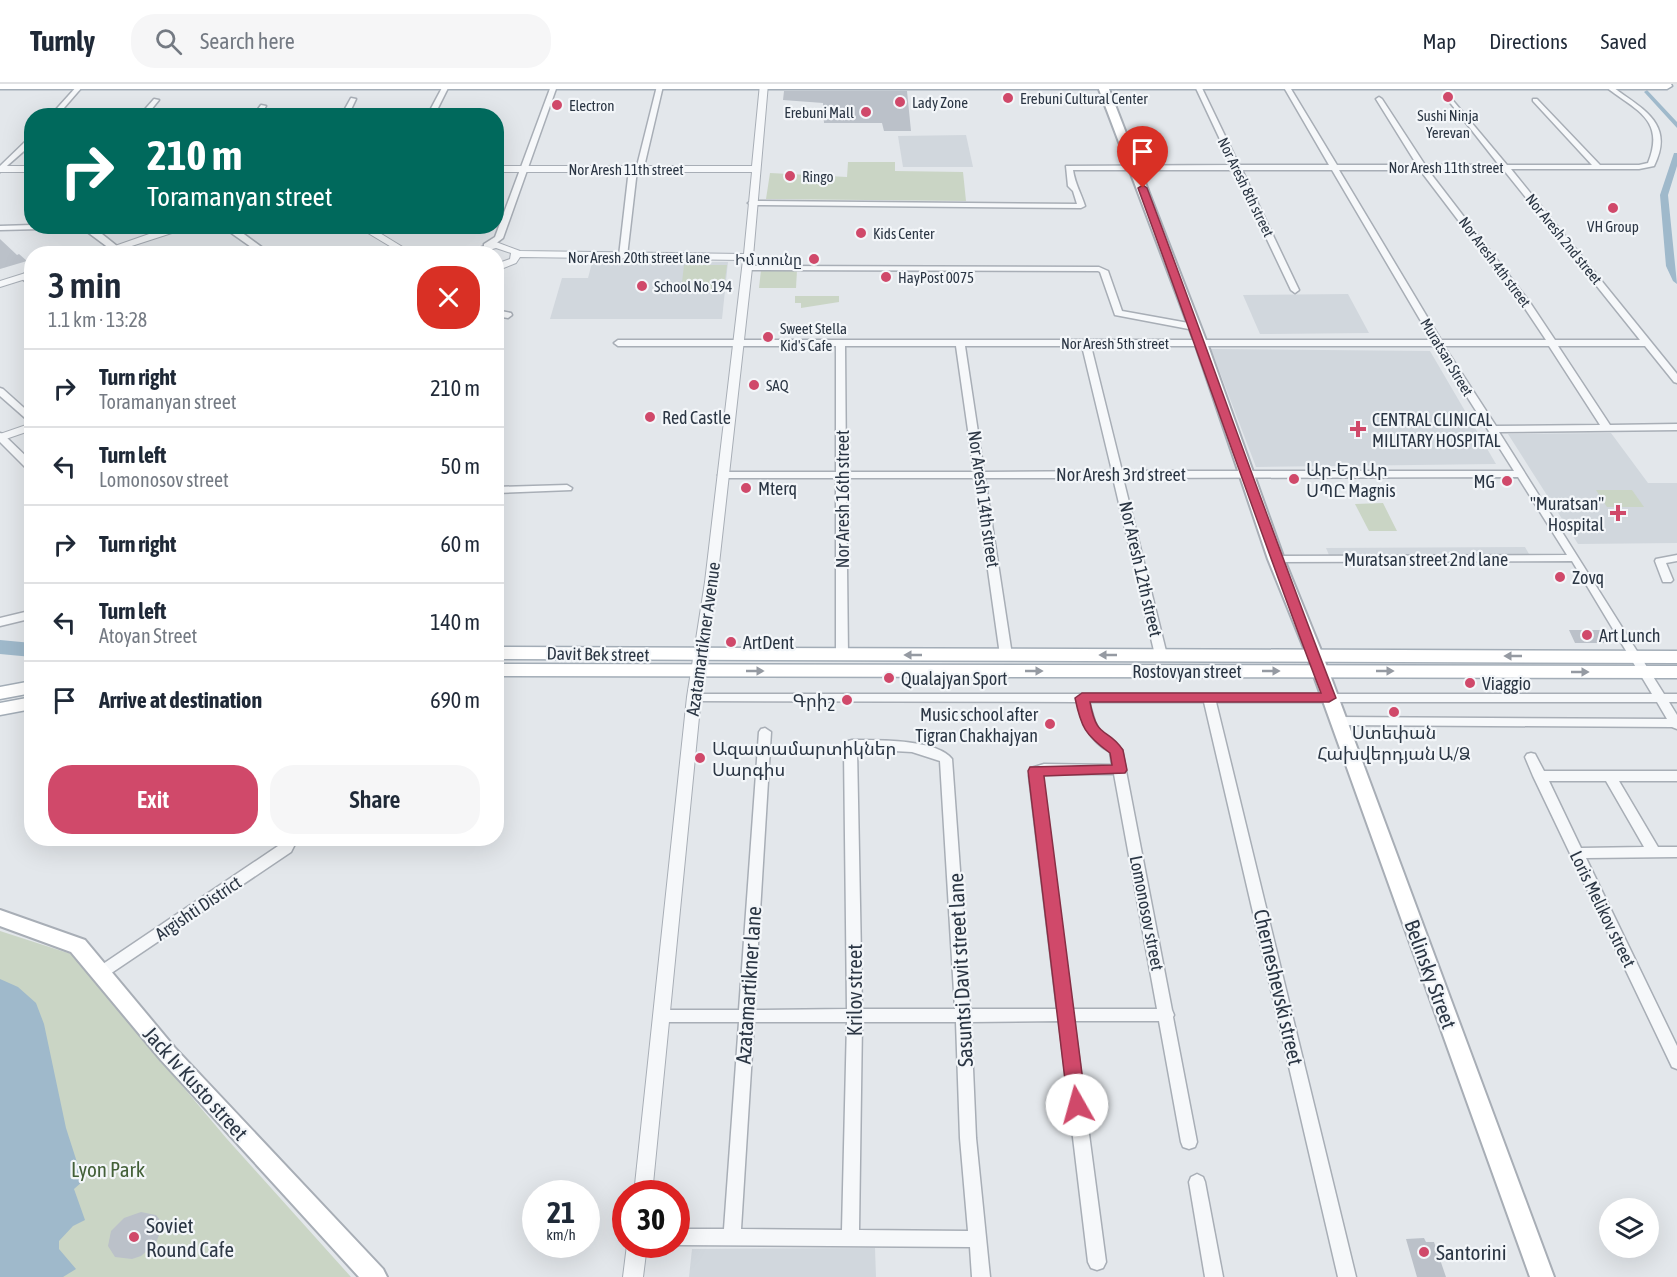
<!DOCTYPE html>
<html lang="en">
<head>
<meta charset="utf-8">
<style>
  :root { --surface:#fff; --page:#f6f6f7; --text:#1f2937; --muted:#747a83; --line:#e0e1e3; --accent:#d0496a }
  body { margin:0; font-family:"Asap Condensed","Noto Sans Armenian",sans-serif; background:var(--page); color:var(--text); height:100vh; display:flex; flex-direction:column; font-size:22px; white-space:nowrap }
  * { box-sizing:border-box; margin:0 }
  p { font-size:20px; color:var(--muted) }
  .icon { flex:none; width:33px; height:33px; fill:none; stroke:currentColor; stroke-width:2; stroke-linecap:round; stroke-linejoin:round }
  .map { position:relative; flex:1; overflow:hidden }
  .drawer { position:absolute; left:24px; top:162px; width:480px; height:600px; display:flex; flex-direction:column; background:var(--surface); border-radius:24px; box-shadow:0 6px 24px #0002 }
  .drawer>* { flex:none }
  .guide { position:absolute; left:24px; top:24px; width:480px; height:126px; border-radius:24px; box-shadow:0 6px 24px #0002; background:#00695c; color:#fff; overflow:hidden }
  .controls { position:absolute; left:1599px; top:1114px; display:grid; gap:12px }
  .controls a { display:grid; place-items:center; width:60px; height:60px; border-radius:50%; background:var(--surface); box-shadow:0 6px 24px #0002; font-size:30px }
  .speed { position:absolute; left:522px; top:1096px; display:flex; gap:12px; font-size:30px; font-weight:700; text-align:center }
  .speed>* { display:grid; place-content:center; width:78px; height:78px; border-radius:50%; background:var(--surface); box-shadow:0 6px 24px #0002; line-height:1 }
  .speed small { font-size:15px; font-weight:400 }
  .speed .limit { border:9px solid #d22; background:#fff; color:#111 }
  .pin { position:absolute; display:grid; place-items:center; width:51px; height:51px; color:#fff; margin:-62px -26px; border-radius:50% 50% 50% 0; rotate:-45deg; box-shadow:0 0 6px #0007 }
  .pin .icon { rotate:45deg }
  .me { position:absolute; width:66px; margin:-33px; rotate:353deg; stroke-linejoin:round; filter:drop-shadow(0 0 4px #0008) }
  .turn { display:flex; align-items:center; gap:21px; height:126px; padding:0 24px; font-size:27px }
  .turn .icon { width:78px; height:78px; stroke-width:2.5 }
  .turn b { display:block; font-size:42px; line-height:51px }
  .round { display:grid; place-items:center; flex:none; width:63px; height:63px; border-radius:24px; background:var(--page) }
  .headline { display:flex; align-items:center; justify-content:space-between; height:102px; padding:0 24px }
  h1 { font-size:36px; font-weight:600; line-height:45px }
  .button { display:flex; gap:12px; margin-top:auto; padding:12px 24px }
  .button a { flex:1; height:69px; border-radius:24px; background:var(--accent); color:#fff; font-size:24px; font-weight:600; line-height:69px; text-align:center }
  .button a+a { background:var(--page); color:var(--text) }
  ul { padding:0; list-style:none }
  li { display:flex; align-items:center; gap:18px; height:78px; padding:0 24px; border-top:2px solid var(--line) }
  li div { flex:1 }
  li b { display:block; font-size:22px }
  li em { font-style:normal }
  header { display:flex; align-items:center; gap:36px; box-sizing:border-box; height:84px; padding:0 30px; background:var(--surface); border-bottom:2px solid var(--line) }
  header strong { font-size:28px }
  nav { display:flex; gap:33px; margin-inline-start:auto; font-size:21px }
  .search { width:420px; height:54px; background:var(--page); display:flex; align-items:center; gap:15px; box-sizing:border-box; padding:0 21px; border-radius:24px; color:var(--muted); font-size:22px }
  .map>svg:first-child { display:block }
  .built { fill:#d1d7dd }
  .green { fill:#cad5c5 }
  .water { fill:#9fb9cb }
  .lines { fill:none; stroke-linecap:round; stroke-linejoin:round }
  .canal { fill:#9fb9cb; fill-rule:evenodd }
  .river { fill:#9fb9cb; fill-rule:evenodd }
  .building { fill:#bbc1c9 }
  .minor-casing { stroke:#a8aeb6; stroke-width:3 }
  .tertiary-casing { stroke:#a8aeb6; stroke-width:2 }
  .secondary-casing { stroke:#a8aeb6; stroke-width:4 }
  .primary-casing { stroke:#a3adb7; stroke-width:3 }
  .minor { fill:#f6f8fa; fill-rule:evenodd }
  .tertiary { fill:#f6f8fa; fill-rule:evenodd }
  .secondary { fill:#fff; fill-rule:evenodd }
  .primary { fill:#fff; fill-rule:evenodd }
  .oneway { fill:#959aa2 }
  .route { fill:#d0496a; stroke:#872f45; stroke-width:1.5 }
  .poi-dot { fill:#d0496a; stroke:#f3f6f9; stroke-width:2 }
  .labels { text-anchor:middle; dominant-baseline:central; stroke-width:4.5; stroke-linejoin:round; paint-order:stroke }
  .far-poi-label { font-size:15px; fill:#2b3644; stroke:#f3f6f9; text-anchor:start }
  .far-street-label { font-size:15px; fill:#2b3644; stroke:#f3f6f9 }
  .poi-label { font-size:18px; fill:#2b3644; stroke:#f3f6f9; text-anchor:start }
  .street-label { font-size:18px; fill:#2b3644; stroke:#f3f6f9 }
  .near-street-label { font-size:21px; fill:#2b3644; stroke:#f3f6f9 }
  .near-park-label { font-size:21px; fill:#436038; stroke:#f3f6f9 }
  .near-poi-label { font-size:21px; fill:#2b3644; stroke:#f3f6f9; text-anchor:start }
</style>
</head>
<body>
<header>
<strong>Turnly</strong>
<div class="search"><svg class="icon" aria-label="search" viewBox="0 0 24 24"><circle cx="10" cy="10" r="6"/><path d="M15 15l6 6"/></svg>Search here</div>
<nav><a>Map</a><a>Directions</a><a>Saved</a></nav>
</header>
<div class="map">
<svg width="1677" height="1193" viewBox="0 0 1677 1193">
  <rect width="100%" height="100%" fill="#e3e7eb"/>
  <g class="built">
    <path d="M966,51L973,83H903L898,52Z"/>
    <path d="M728,178L722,235H550L562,194H588L592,179Z"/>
    <path d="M1348,210L1369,249L1260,250L1243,211Z"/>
    <path d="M1211,265L1430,267L1496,380L1256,383Z"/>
    <path d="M1611,349L1648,399H1677V459L1578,460L1508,350Z"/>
    <path d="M1525,463L1529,470L1329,471L1326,464Z"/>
    <path d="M875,1164L876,1193H689L692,1165Z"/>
  </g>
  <g class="green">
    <path d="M848,78H895V87L963,88L966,117L766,115L770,89L847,93Z"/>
    <path d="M684,181H727L724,203L719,207H681Z"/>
    <path d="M761,186H797L796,204H759Z"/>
    <path d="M795,212H839V218L801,224V219H795Z"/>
    <path d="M1596,406H1632L1644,423H1607Z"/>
    <path d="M1383,419L1397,447H1369L1355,420Z"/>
    <path d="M0,847L71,870L227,1055L351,1193H0Z"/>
  </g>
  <path class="water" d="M0,895L18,903L36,919L44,940L66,1044L83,1097L74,1105L85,1136L73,1142L59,1157V1165L76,1185L63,1193H0Z"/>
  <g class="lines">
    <g class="canal">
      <path d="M1647,6L1677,38V44L1645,9L1644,8Z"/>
      <path d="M1674,69H1677V82L1668,111L1677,200L1673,197L1666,182L1660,111Z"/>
    </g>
    <path class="river" d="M0,556L32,559V573L0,570Z"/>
  </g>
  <g class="building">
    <path d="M784,7H907L911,47H884L882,39H824L823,19L783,16Z"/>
    <path d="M0,155L17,171L19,170L27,177L0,185Z"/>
    <path d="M1569,546H1600L1607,559H1575Z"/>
    <path d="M141,1128L156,1131L160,1136L162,1143L156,1159L141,1172L132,1175L115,1173L108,1162L111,1147L124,1134Z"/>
    <path d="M1424,1154L1426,1158H1434L1446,1193H1417L1406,1155Z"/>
  </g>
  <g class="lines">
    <g class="minor-casing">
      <g id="minor">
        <path d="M444,0H450L434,32H427Z"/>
        <path d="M554,0L557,2L503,154L490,164H484V160L495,153L551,2Z"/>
        <path d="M660,0L663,2L644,83L637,86L627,172L623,174L619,172L629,85L637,82L657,2Z"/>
        <path d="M1194,0H1200L1239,81H1329L1282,0H1288L1337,81H1417L1376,15L1379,13L1382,15L1425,81H1499L1448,16V14L1450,13L1507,81H1592L1533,17V15H1537L1600,81H1639L1648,79C1666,35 1635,26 1606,3V1H1610C1640,24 1676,38 1654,82L1639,85H1511L1677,290V299L1674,298L1645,262H1558L1610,341L1677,340V346L1499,348L1664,610H1677V618H1669L1677,631V645L1672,643L1338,641L1332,637L1338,633L1667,635L1657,618H1216L1356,1193H1338L1204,618H1089L1095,638L1100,647L1122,666L1172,926L1174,931L1173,933L1197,1058L1195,1063L1189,1065L1183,1063L1181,1058L1159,937H1074L1106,1178L1103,1184L1097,1186L1091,1184L1088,1178L1059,937L971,938L976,1054L990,1193H972L970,1163L676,1161V1145H724L739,938H662L657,936L654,932L657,928L662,926H739L759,648L761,645L765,644L771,648L754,926L847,925L844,666L848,657L852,656C876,656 937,655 952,675L970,925H1057L1029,692L1031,684L1044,680L1112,681L1110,668C1090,657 1082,640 1077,618L694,617L690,616L688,613L690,610H1652L1572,477L1276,478L1271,475L1276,472L1567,471L1518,393L1123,394L1167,571L1161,575L1155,571L1113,394H985L1012,571L1006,575L1000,571L975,394H846L848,571L846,574H838L836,571V394H723L718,391L723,388H836V262H618L614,259L618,256H1432L1332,86H1242L1299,206L1295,209L1291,206L1234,86H1073C1075,100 1081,109 1085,122L1081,124L752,121L748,119L752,117L1077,120L1073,107L1068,102L1066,82L1232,81ZM1503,85L1640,256H1555L1531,220L1428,86ZM1339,86H1420L1524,223L1546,256H1441ZM845,262H956L974,388H846ZM965,262H1082L1112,387L984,388ZM1091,262H1435L1514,387H1122ZM1444,262H1549L1600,341L1496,342ZM857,665L912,668L940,677L955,925H862ZM1042,690H1114L1157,925H1072ZM754,938H847L842,1146L741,1145ZM862,938H956L960,1054L968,1147L859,1146Z"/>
        <path d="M78,1L83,2L57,32H50Z"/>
        <path d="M351,14L356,15L348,32H341Z"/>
        <path d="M154,15L159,16L146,32H139Z"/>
        <path d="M261,21L266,22L260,32H253Z"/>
        <path d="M29,54H32V60L0,88V82Z"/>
        <path d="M32,141V142H92L127,170H117L82,144L0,146V142Z"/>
        <path d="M227,142H233L271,170H261L227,146Z"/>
        <path d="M744,182L1099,183L1108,187L1122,227L1194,240L1198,243L1194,246L1115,231L1100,188L1098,187L747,186L743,184Z"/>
        <path d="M24,190L32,196V203L20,193Z"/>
        <path d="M496,226L511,229L512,231L508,234L496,232Z"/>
        <path d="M0,304L3,305L32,331V340L0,312Z"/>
        <path d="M0,349L3,350L32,378V387L28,386L0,358Z"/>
        <path d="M567,401L572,404L571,406L496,409V403Z"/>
        <path d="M1677,471V477L1666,479L1673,496L1671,498H1663L1655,477L1656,475Z"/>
        <path d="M25,528L29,529L31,532L29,535L0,542V534Z"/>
        <path d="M1531,669L1535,670L1544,687H1677V697H1619L1658,763H1677V773L1586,774L1677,962V985L1672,983L1533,692L1525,673L1527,670ZM1549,697H1606L1644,763L1581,764Z"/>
        <path d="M285,754H298L291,768L104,894L99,896L94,894L92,890L94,886L281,760Z"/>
        <path d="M1197,1090L1203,1093L1205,1098L1223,1193H1205L1189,1098L1191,1093Z"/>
      </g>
    </g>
    <g class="tertiary-casing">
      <g id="tertiary">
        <path d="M760,0H768L752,184L717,498L701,613L652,1110H634L687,613L705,498L743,176L520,173L516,179L496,187V180L510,175L511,169L496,164L475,170H459L496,158L520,167L744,170L752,88H496V82H752Z"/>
        <rect x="0" y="82" width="32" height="6"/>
        <path d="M172,142L370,143L414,170H403L368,149L181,146L107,170H92Z"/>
        <path d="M32,187V193L0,203V197Z"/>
        <path d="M32,339V346L0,357V350Z"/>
        <path d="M627,1161H647L643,1193H623Z"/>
      </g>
    </g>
    <g class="secondary-casing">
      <g id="secondary">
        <path d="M1097,0H1107L1207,259L1284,475L1320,564L1554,1193H1530L1304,564L1268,475L1195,259Z"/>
        <path d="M0,826L85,856L175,964L383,1185L387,1193H359L161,976L71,868L0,842Z"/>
      </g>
    </g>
    <g class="primary-casing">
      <g id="primary">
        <path d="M0,0H1671L1672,2L1667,5H0Z"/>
        <path d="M496,563L1677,567V579L496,575Z"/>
        <path d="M496,580L1677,582V594L496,592Z"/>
        <path d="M32,597V609L0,615V603Z"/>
        <path d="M32,613V625L0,631V619Z"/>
      </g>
    </g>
    <use href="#minor" class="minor"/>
    <use href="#tertiary" class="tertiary"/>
    <use href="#secondary" class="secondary"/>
    <use href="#primary" class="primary"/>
  </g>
  <defs><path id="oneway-solid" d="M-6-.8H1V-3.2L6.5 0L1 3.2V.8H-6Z" transform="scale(1.5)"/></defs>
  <g class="oneway">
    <use href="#oneway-solid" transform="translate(913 571) rotate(-180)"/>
    <use href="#oneway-solid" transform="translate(1108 571) rotate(-180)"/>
    <use href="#oneway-solid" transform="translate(1513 572) rotate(-180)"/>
    <use href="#oneway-solid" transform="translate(755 587)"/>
    <use href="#oneway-solid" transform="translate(1034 587)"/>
    <use href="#oneway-solid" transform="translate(1271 587)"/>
    <use href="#oneway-solid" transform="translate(1385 587)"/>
    <use href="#oneway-solid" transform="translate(1580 588)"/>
  </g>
  <path class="route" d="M1143,101L1147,104C1211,273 1270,445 1336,614L1329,618H1090C1097,657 1107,642 1123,666L1127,686L1125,689L1044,692L1086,1021L1083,1027L1077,1029L1071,1027L1068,1021L1028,687L1030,683L1112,681L1110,669C1085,651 1081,643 1075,614L1082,609H1321C1257,442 1200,272 1138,104Z"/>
  <g class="poi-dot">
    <circle cx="1448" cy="13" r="6"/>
    <circle cx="1008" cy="14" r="6"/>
    <circle cx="900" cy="18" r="6"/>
    <circle cx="557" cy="21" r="6"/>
    <circle cx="866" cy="28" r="6"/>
    <circle cx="790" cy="92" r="6"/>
    <circle cx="1613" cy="124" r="6"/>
    <circle cx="861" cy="149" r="6"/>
    <circle cx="814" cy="175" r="6"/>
    <circle cx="886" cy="193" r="6"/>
    <circle cx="642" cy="202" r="6"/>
    <circle cx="768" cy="253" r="6"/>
    <circle cx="754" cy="301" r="6"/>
    <circle cx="650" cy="333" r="6"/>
    <path d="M1355 336h6v6h6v6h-6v6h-6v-6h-6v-6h6z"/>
    <circle cx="1294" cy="395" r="6"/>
    <circle cx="1507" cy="397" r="6"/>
    <circle cx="746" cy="404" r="6"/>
    <path d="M1615 420h6v6h6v6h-6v6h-6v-6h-6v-6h6z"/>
    <circle cx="1560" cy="493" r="6"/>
    <circle cx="1587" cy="551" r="6"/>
    <circle cx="731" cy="558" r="6"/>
    <circle cx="889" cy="594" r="6"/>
    <circle cx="1470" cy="599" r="6"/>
    <circle cx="847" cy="616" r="6"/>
    <circle cx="1394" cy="628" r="6"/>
    <circle cx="1050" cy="640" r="6"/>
    <circle cx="700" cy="674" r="6"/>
    <circle cx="134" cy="1153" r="6"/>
    <circle cx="1424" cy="1168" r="6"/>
  </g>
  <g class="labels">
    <g class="far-poi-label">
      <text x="1020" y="14">Erebuni Cultural Center</text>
      <text x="912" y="18">Lady Zone</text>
      <text x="569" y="21">Electron</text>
      <text x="854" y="28" text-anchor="end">Erebuni Mall</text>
      <text x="1448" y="31" text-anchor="middle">Sushi Ninja<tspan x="1448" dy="17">Yerevan</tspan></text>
      <text x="802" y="92">Ringo</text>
      <text x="1613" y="142" text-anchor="middle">VH Group</text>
      <text x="873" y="149">Kids Center</text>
      <text x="802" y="175" text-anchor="end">Իմ տունը</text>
      <text x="898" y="193">HayPost 0075</text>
      <text x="654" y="202">School No 194</text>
      <text x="780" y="244">Sweet Stella<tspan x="780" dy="17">Kid's Cafe</tspan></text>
      <text x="766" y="301">SAQ</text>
    </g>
    <g class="far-street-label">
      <text x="1446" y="83">Nor Aresh 11th street</text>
      <text x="626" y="85">Nor Aresh 11th street</text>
      <text transform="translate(1246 103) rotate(64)">Nor Aresh 8th street</text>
      <text transform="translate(1564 155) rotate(51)">Nor Aresh 2nd street</text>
      <text x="639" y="173">Nor Aresh 20th street lane</text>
      <text transform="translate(1495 178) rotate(53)">Nor Aresh 4th street</text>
      <text x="1115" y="259">Nor Aresh 5th street</text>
      <text transform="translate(1447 273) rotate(59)">Muratsan Street</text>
    </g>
    <g class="poi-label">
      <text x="662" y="333">Red Castle</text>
      <text x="1372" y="335">CENTRAL CLINICAL<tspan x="1372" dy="21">MILITARY HOSPITAL</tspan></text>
      <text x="1306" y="385">Ար-Եր Ար<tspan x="1306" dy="21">ՍՊԸ Magnis</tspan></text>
      <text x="1495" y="397" text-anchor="end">MG</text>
      <text x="758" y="404">Mterq</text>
      <text x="1604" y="419" text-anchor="end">"Muratsan"<tspan x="1604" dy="21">Hospital</tspan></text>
      <text x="1572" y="493">Zovq</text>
      <text x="1599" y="551">Art Lunch</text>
      <text x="743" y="558">ArtDent</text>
      <text x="901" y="594">Qualajyan Sport</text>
      <text x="1482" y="599">Viaggio</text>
      <text x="835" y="616" text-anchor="end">Գրիշ</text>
      <text x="1038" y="630" text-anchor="end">Music school after<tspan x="1038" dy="21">Tigran Chakhajyan</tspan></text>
      <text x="1394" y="648" text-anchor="middle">Ստեփան<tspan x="1394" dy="21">Հախվերդյան Ա/Ձ</tspan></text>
      <text x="712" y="664">Ազատամարտիկներ<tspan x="712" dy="21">Սարգիս</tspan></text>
    </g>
    <g class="street-label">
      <text x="1121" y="390">Nor Aresh 3rd street</text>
      <text transform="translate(842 415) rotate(-90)">Nor Aresh 16th street</text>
      <text transform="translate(984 415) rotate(82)">Nor Aresh 14th street</text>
      <text x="1426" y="475">Muratsan street 2nd lane</text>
      <text transform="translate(1141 485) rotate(77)">Nor Aresh 12th street</text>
      <text transform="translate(703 555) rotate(-82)">Azatamartikner Avenue</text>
      <text transform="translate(598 570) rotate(1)">Davit Bek street</text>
      <text x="1187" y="587">Rostovyan street</text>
      <text transform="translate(198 824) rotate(-34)">Argishti District</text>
      <text transform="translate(1603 825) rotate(64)">Loris Melikov street</text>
      <text transform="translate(1147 829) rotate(79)">Lomonosov street</text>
    </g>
    <g class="near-street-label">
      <text transform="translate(960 886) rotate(-93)">Sasuntsi Davit street lane</text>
      <text transform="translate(1431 890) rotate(70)">Belinsky Street</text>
      <text transform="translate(748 901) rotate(-86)">Azatamartikner lane</text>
      <text transform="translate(1279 903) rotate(77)">Cherneshevski street</text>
      <text transform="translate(854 906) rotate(-90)">Krilov street</text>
      <text transform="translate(196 999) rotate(48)">Jack Iv Kusto street</text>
    </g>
    <g class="near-park-label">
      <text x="108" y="1085">Lyon Park</text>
    </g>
    <g class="near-poi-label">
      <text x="146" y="1141">Soviet<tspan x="146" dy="24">Round Cafe</tspan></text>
      <text x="1436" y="1168">Santorini</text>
    </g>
  </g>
</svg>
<div class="controls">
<a><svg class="icon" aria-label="layers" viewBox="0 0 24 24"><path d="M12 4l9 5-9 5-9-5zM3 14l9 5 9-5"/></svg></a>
</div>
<div class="speed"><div>21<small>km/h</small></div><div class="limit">30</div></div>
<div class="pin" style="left:1143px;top:104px;background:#d93025"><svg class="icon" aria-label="arrive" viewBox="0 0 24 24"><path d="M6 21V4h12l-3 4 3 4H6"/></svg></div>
<svg class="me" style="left:1077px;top:1021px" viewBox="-20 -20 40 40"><circle r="19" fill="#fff"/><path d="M0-13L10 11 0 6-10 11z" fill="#d0496a"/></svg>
<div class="guide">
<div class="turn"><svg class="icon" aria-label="right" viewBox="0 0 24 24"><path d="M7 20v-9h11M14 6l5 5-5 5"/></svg><div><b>210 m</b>Toramanyan street</div></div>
</div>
<section class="drawer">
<div class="headline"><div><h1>3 min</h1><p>1.1 km · 13:28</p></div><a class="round" style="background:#d93025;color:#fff"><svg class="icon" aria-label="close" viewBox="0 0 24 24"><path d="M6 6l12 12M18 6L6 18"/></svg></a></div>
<ul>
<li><svg class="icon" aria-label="right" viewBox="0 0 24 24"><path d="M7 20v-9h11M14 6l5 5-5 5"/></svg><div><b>Turn right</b><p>Toramanyan street</p></div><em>210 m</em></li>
<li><svg class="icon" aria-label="left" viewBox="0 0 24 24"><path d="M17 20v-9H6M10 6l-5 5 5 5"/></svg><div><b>Turn left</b><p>Lomonosov street</p></div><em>50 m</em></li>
<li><svg class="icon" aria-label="right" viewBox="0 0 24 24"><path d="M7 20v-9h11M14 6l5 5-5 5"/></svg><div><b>Turn right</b></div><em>60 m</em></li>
<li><svg class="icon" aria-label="left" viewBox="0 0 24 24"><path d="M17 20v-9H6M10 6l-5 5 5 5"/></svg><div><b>Turn left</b><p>Atoyan Street</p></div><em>140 m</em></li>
<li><svg class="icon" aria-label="arrive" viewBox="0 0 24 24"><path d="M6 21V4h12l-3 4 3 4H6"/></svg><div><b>Arrive at destination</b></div><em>690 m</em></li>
</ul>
<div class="button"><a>Exit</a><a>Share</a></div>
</section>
</div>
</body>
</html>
